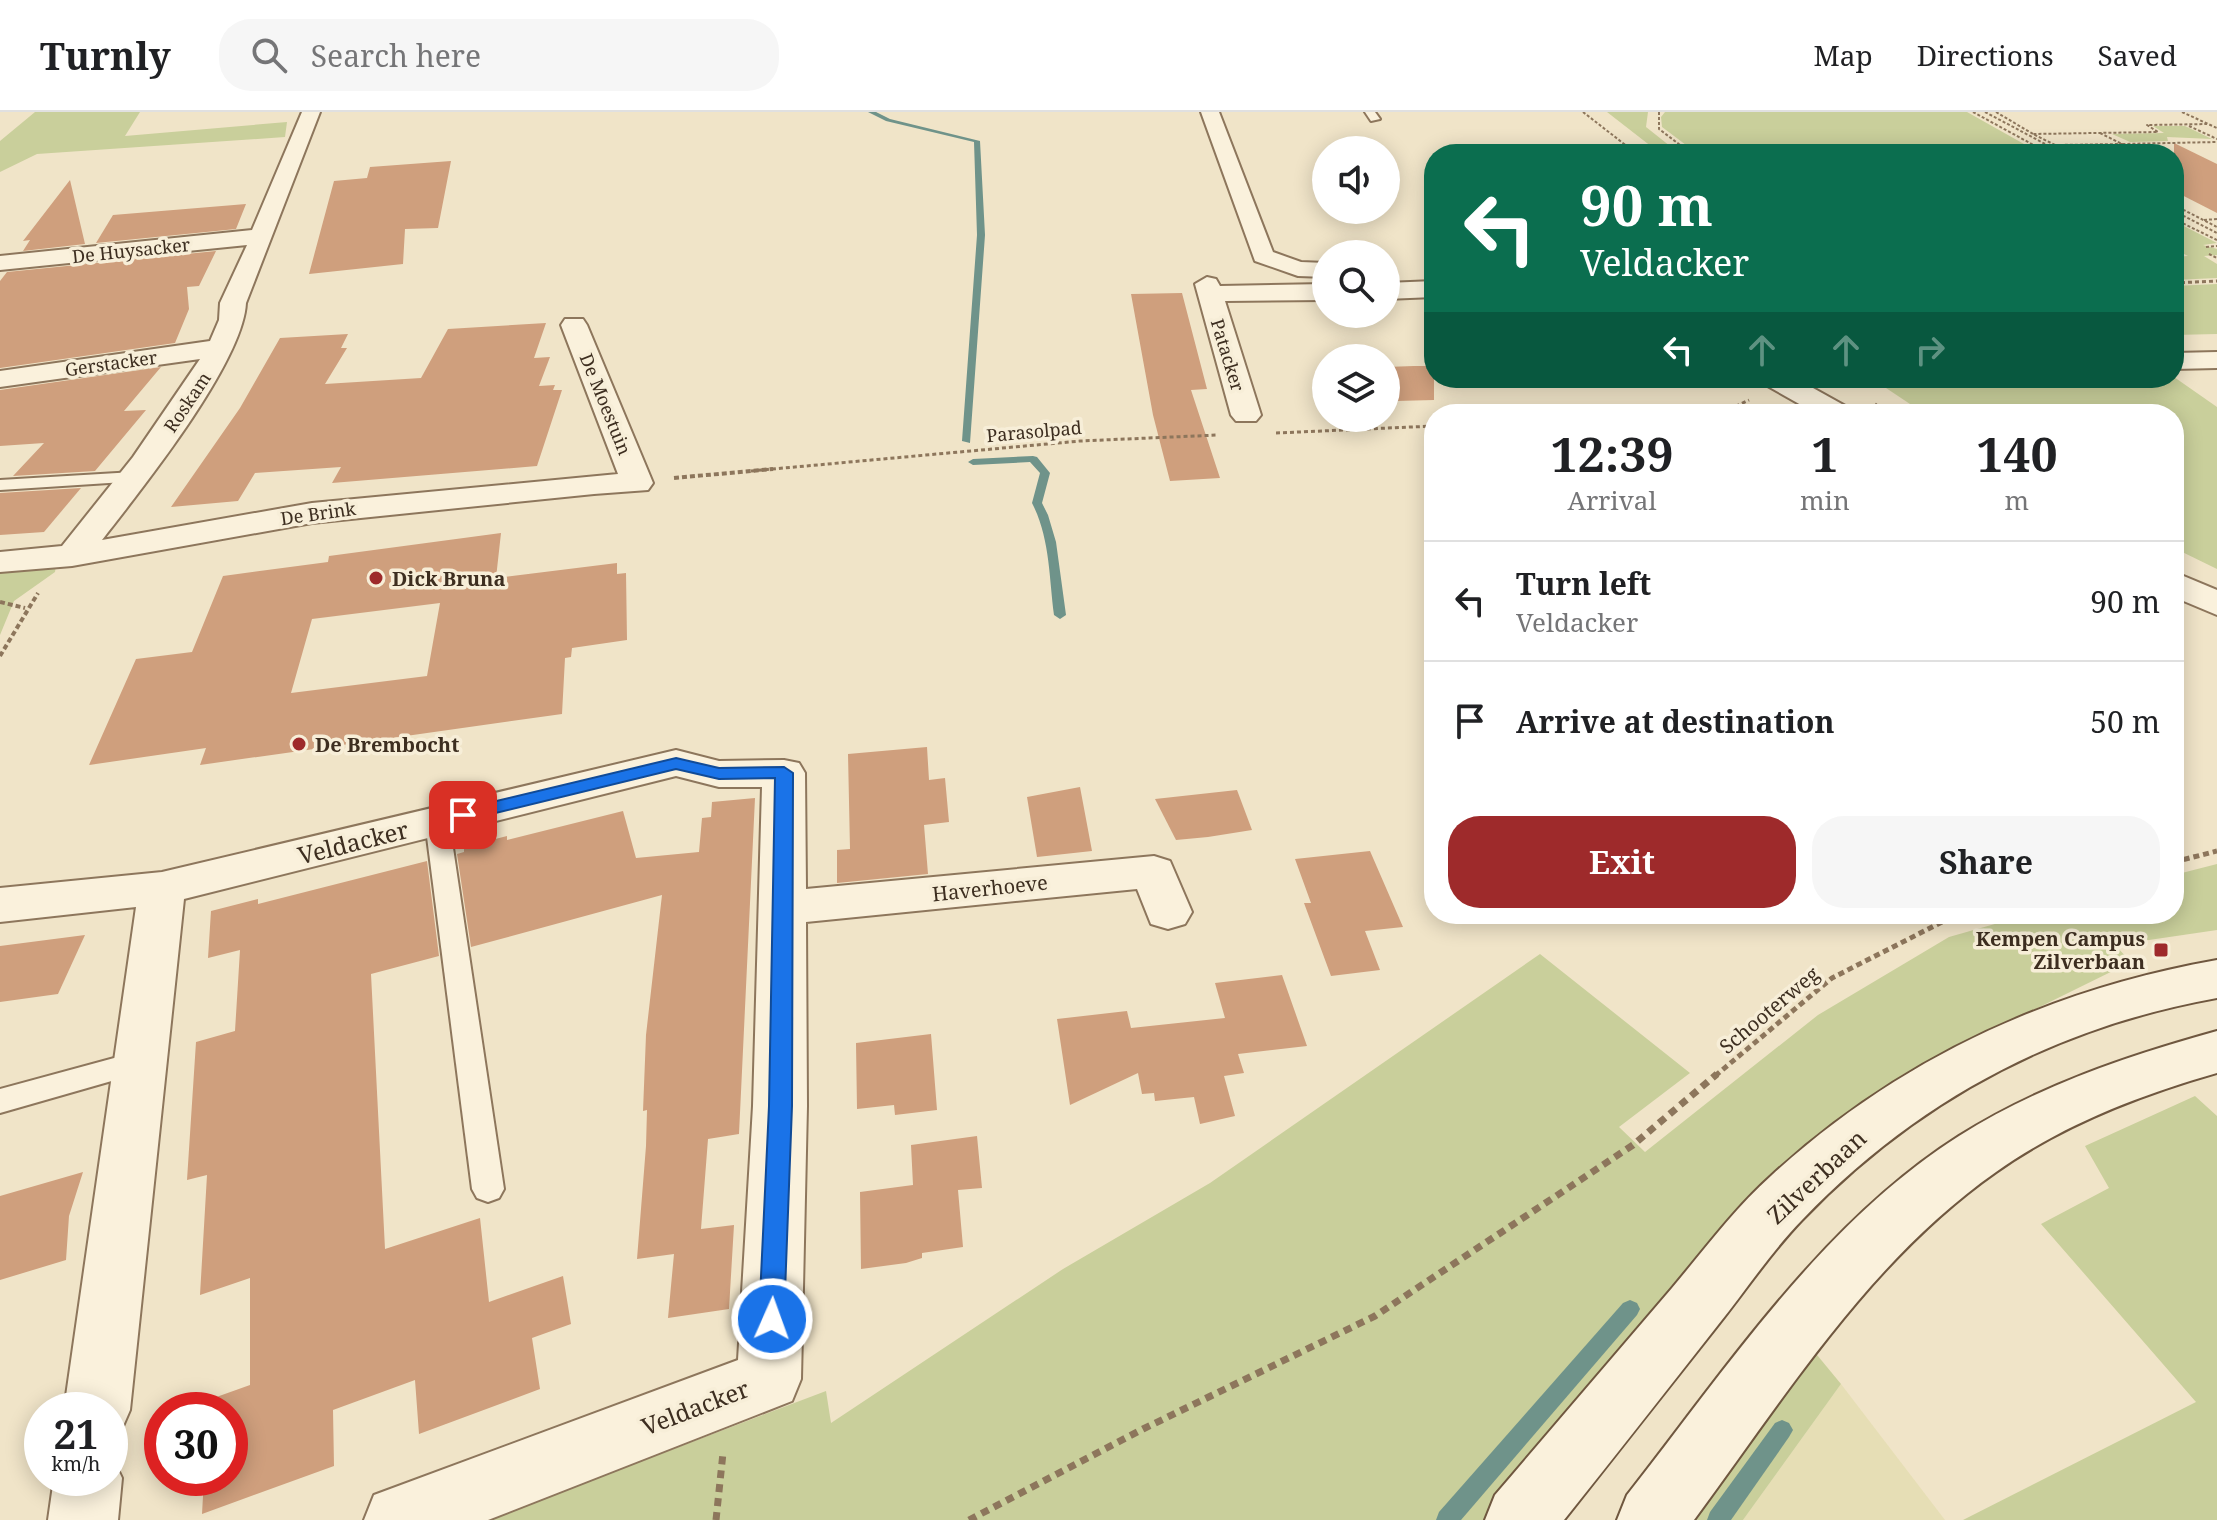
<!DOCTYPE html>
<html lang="en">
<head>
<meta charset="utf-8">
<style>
  :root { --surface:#fff; --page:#f6f6f6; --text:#202124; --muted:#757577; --line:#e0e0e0; --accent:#9e2a2b }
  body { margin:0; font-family:"Noto Serif",serif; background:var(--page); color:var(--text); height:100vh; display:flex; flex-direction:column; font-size:30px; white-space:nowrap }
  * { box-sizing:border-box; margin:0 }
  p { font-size:26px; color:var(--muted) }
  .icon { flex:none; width:44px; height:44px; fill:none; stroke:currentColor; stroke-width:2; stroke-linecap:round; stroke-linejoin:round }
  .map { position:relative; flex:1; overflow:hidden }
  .drawer { position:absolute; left:1424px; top:292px; width:760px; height:520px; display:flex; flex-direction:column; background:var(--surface); border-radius:32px; box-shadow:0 4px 20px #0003 }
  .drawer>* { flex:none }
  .banner { position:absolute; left:1424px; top:32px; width:760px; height:244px; border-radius:32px; box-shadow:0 4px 20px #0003; background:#0b6e4f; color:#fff; overflow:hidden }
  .tools { position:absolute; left:1312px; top:24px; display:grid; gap:16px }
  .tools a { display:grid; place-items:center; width:88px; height:88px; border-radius:50%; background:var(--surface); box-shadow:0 4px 20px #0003; font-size:40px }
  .speed { position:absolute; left:24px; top:1280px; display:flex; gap:16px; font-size:40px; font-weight:700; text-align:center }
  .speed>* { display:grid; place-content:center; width:104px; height:104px; border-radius:50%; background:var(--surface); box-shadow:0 4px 20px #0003; line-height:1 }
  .speed small { font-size:20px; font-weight:400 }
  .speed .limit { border:12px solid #d22; background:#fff; color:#111 }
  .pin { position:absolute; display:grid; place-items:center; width:68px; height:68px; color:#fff; margin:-34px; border-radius:16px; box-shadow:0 4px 12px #0006 }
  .me { position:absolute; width:88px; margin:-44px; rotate:2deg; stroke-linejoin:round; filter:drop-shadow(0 0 6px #0008) }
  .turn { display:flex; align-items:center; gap:28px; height:168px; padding:0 24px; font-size:36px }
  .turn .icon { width:104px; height:104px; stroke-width:2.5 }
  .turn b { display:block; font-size:56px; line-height:68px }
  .lanes { display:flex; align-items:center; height:76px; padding:0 24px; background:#0003; justify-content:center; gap:40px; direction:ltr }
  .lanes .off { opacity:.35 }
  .eta { display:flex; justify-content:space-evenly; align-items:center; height:136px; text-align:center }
  .eta b { font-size:48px; font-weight:700; line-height:56px }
  .cta { display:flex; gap:16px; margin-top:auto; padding:16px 24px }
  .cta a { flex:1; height:92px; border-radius:32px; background:var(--accent); color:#fff; font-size:32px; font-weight:700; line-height:92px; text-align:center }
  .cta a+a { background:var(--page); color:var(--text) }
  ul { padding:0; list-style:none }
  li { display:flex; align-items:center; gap:24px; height:120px; padding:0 24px; border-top:2px solid var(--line) }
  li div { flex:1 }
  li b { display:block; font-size:30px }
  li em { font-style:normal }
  header { display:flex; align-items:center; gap:48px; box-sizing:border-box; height:112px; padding:0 40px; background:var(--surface); border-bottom:2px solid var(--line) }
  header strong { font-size:38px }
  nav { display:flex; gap:44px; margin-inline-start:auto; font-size:28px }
  .search { width:560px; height:72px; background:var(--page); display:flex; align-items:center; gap:20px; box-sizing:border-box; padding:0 28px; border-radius:32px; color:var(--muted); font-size:30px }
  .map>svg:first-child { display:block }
  .farmland { fill:#e6deb5 }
  .green { fill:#c9cf9b }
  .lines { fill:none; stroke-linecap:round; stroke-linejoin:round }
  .stream { fill:#6f938a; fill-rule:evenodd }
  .building { fill:#cf9f7d; fill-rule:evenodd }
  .service-casing { stroke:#8d765c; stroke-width:4 }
  .minor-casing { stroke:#8d765c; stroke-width:4 }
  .secondary-casing { stroke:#6f573f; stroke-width:4 }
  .path-far4 { stroke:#8d765c; stroke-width:2; stroke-dasharray:3 2; stroke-linecap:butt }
  .path-far3 { stroke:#8d765c; stroke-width:3; stroke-dasharray:4 3; stroke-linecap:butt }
  .path-far2 { stroke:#8d765c; stroke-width:4; stroke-dasharray:5 3; stroke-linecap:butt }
  .path-far1 { stroke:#8d765c; stroke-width:5; stroke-dasharray:6 4; stroke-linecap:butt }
  .path { stroke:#8d765c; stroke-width:7; stroke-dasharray:8 6; stroke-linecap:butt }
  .service { fill:#faf1dc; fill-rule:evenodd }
  .minor { fill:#faf1dc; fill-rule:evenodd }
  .secondary { fill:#faf1dc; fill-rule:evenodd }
  .route { fill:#1a73e8; stroke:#114b97; stroke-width:2 }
  .poi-dot { fill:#9e2a2b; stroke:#f7eed8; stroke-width:3 }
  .labels { text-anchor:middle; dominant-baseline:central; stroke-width:7; stroke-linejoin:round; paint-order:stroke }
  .far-street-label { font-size:18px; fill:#3d2e20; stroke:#f7eed8 }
  .poi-label { font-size:20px; font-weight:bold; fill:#3d2e20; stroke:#f7eed8; text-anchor:start }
  .street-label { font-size:20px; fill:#3d2e20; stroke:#f7eed8 }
  .near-street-label { font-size:24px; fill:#3d2e20; stroke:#f7eed8 }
</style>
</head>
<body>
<header>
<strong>Turnly</strong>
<div class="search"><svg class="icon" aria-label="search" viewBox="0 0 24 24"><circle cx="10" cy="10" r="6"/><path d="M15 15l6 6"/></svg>Search here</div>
<nav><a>Map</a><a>Directions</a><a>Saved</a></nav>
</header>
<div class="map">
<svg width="2217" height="1408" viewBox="0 0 2217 1408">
  <rect width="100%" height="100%" fill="#f0e4c8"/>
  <path class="farmland" d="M1841,1272L1945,1408H1743Z"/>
  <g class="green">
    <path d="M35,0H140L125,24L287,10L285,25L37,42L0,60V29Z"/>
    <path d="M1607,0H1648L1646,15L1680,42H1661Z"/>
    <path d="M1665,0H1967L2024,32L2012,33L2033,35L2046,42H1698L1662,15L1661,5Z"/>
    <path d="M2153,14H2185L2212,27L2167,25L2168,29L2130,30L2112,22L2164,21Z"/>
    <path d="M2174,109L2217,131L2203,133L2217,137V143L2204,144L2217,152V166L2174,168V145L2188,144L2174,137Z"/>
    <path d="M2217,172V222L2174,223V174Z"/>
    <path d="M2174,265L2217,295V457L2174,436V302H1925L1871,266Z"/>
    <path d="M56,454L55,460L14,489L0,523V457Z"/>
    <path d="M2217,752V818L2115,833L2131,850L1902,963L1800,1039L1494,1408H487L826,1279L831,1311L1063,1157L1210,1071L1540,842L1690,961L1619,1015L1645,1040L1818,903L1949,825L2030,802H2174V763Z"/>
    <path d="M2195,984L2217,1004V1408H1963L2196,1290L2041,1112L2109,1076L2085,1034Z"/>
    <path d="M1808,1232L1841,1272L1743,1408H1679Z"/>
  </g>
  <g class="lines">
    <g class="stream">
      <path d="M868,0H876L890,7L980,29L985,123L970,331L962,329L977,123L974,30L886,9Z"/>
      <path d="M1033,344L1037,345L1050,361L1042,391L1048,403L1056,430L1066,503L1060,507L1054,503C1049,465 1050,426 1032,391L1040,361L1030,350L973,353L968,350L973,347Z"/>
      <path d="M1630,1188L1637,1191L1640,1197L1637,1203L1461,1408H1436L1439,1400L1623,1191Z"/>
      <path d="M1782,1308L1789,1311L1793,1318L1789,1325L1731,1408H1707L1710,1400L1775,1311Z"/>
    </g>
  </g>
  <g class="building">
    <path d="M2174,31L2217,52V101L2174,79Z"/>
    <path d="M451,49L438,116L405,117L403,152L309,162L334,69L367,66L370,55Z"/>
    <path d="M70,68L85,132L23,139L30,128L23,129Z"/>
    <path d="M246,92L236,117L96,131L113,103Z"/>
    <path d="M216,139L199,174L187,175L189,197L175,231L0,256V169L7,160Z"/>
    <path d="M1182,181L1207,277L1191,278L1220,366L1170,369L1153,303L1131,182Z"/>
    <path d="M546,211L534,246L550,245L539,274L555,273L553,278H562L537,354L332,371L341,355L255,361L238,389L171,395L240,296L280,226L348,222L341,236H347L325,272L421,266L448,217Z"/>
    <path d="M1414,254H1434V288L1396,289L1386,272V255Z"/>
    <path d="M161,255L124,299L146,298L95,359L13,364L44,331L0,334V278Z"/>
    <path d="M81,376L44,420L0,423V381Z"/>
    <path d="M501,421L496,466L617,451V462L626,461L627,528L572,536L571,545L565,546L562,602L200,653L206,636L89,653L136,547L192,540L223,464L328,450L329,444ZM440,491L427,564L291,581L312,507Z"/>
    <path d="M927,635L929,668L945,666L949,710L924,713L928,762L837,771V738L850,737L848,642Z"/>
    <path d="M1080,675L1092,739L1037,745L1027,685Z"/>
    <path d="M1237,678L1252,718L1208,725L1176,728L1155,687Z"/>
    <path d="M755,686L739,1022L708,1027L701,1117L734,1113L729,1197L668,1206L674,1142L637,1147L646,1034L647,998L643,999L646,923L662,783L471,835L457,742L464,740V735L507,724V728L623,699L636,746L699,740L702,706L711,705L712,690Z"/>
    <path d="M1370,739L1403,815L1365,819L1380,858L1331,864L1304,791H1311L1295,747Z"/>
    <path d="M427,749L439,844L371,862L385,1137L480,1106L489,1190L563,1164L571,1212L532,1226L540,1277L419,1322L415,1268L333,1298L334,1354L202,1402L204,1366H230V1298H208V1288L250,1273V1166L200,1183L207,1063L187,1068L196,930L235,919L240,838L208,846L211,799L258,787V792Z"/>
    <path d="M85,823L58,882L0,890V834Z"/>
    <path d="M1282,863L1307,934L1238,942L1244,961L1224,964L1235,1004L1200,1012L1194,985L1155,989L1154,981L1142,982L1138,961L1070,993L1057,907L1127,899L1131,916L1225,906L1215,871Z"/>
    <path d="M931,922L937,998L895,1003L894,993L857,997L856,931Z"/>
    <path d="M977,1024L982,1076L958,1078L963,1135L922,1141V1146L906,1151L861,1157L860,1080L913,1073L911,1033Z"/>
    <path d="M83,1060L69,1104L66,1148L0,1168V1084Z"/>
  </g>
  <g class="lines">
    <g class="service-casing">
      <g id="service">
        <path d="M1365,0H1375L1380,7L1371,9Z"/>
        <path d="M134,360L140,361V369L0,378V368Z"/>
        <path d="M437,701L449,709L504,1077L499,1086L488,1090L477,1086L472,1077L425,709Z"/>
        <path d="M140,939L150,942L154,950L150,958L0,1001V977Z"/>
      </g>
    </g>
    <g class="minor-casing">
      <g id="minor">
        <path d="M302,0H320L246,191C243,251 141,378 102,428L312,391L618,362L561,213L565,207H583L587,213L653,371L648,378L594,382L312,411L72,454L0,460V440L62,434L133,345L200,247L0,275V259L210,229L219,208L220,191L247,133L0,158V144L252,118Z"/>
        <path d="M1201,0H1219L1273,140L1301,150L1326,151V165L1298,164L1255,149Z"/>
        <path d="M1207,165L1216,167L1220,174L1326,172V188L1225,189L1261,303L1256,309H1236L1231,303L1195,172Z"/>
        <path d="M1434,169V185L1386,187V171Z"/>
        <path d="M2217,240V256L2174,257V241Z"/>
        <path d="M1760,266H1795L1849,296L1854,302H1817L1764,272Z"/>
        <path d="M2174,460L2217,478V503L2174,485Z"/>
        <path d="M676,638L719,649L784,648L799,651L805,661L806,777L1154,744L1170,749L1192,800L1185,812L1168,817L1151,812L1137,777L806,810L807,994L801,1267L792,1289L488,1408H364L374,1383L738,1248L753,994L762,675H719L676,664L184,787L130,1298L120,1321L110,1325V1298H64L136,795L0,810V776L162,760Z"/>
        <path d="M110,1341L122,1366L118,1408H48L54,1366H110Z"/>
      </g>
    </g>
    <g class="secondary-casing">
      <g id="secondary">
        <path d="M2217,848V886C2055,915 1916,989 1802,1108C1771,1140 1746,1178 1718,1213C1667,1278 1616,1343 1564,1408H1485L1495,1383C1554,1314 1613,1245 1672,1176C1704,1138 1734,1097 1772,1063C1899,947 2048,878 2217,848Z"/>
        <path d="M2217,919V961C2140,983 2062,1013 1996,1060C1869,1149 1785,1285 1694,1408H1617L1627,1383C1726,1257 1822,1111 1959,1024C2038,974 2127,944 2217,919Z"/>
      </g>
    </g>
    <g class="path-far4">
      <path d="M1583,0L1637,42"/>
      <path d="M1659,0V17L1692,42"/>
      <path d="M1973,0L2050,42"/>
      <path d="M1985,0L2064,42"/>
      <path d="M1996,0L2033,22"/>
      <path d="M2182,0L2217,16"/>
      <path d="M2189,14L2217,27"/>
      <path d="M2100,21L2122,32L2217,30"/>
      <path d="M2055,33L2033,22L2158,20L2147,13L2207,12"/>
      <path d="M2012,34L2030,33"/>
      <path d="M2073,42L2055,33L2122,32L2143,42"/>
      <path d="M2174,93L2217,115"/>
      <path d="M2174,99L2217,121"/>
      <path d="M2174,107L2217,128"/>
      <path d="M2204,108L2217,107"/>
      <path d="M2206,135L2217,134"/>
      <path d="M2209,142L2217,146"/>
    </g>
    <g class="path-far3">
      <path d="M2174,171L2217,169"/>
      <path d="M1875,292L1888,302"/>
      <path d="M1702,302L1724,300L1749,288"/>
      <path d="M1276,321L1434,314"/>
      <path d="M751,359L1080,329L1218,323"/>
    </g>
    <g class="path-far2">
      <path d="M674,366L773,357"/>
      <path d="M0,490L25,496"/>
      <path d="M0,544L38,481"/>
    </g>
    <g class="path-far1">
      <path d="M2174,750L2217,739"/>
      <path d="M1715,964L1832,866L1942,810L1973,802"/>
    </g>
    <g class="path">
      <path d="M716,1408L723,1341"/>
      <path d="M969,1408L1143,1317L1375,1204L1633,1033L1717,962"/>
    </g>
    <use href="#service" class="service"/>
    <use href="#minor" class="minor"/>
    <use href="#secondary" class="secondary"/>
  </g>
  <path class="route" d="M676,646L719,656L784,655L793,661L792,994L784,1207L781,1215L772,1218L763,1215L759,1207L769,994L775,666L719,667L676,657L463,709L454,703L463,697Z"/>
  <g class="poi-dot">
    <circle cx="376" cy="466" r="8"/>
    <circle cx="299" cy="632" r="8"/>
    <rect x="2153" y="830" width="16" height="16" rx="4"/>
  </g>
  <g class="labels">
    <g class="far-street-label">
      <text transform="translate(131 138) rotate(-6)">De Huysacker</text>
      <text transform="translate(1228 243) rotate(73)">Patacker</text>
      <text transform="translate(111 251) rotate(-8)">Gerstacker</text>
      <text transform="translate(187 290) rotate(-56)">Roskam</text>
      <text transform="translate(606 292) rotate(68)">De Moestuin</text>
      <text transform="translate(1034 319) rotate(-5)">Parasolpad</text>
      <text transform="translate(318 401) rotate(-8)">De Brink</text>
    </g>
    <g class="poi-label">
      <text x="392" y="466">Dick Bruna</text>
      <text x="315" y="632">De Brembocht</text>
      <text x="2145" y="826" text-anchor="end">Kempen Campus<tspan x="2145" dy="23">Zilverbaan</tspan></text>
    </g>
    <g class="street-label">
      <text transform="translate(990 776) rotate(-6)">Haverhoeve</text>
      <text transform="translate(1769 898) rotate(-40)">Schooterweg</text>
    </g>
    <g class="near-street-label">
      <text transform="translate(353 730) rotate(-14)">Veldacker</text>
      <text transform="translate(1816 1064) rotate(-43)">Zilverbaan</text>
      <text transform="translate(695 1295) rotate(-21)">Veldacker</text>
    </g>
  </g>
</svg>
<div class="tools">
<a><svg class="icon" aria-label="sound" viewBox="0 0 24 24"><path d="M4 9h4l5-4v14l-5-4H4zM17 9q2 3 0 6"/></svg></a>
<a><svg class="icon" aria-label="search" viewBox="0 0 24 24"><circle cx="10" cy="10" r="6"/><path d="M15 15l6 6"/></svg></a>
<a><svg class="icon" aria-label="layers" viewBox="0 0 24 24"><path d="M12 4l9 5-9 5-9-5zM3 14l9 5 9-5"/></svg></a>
</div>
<div class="speed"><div>21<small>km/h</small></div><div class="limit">30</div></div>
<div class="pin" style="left:463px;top:703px;background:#d93025"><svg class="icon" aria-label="arrive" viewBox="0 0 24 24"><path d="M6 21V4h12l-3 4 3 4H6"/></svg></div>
<svg class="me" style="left:772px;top:1207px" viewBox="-20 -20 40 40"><circle r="17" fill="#1a73e8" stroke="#fff" stroke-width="3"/><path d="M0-11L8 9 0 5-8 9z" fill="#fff"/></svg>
<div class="banner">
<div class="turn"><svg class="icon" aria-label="left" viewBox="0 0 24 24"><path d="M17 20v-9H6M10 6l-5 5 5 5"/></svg><div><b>90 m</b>Veldacker</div></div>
<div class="lanes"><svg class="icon" aria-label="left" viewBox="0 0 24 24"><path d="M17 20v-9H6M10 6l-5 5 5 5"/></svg><svg class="icon off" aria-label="ahead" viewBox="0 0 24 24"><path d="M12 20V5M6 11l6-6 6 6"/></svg><svg class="icon off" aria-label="ahead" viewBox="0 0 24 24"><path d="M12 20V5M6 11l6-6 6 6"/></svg><svg class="icon off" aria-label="right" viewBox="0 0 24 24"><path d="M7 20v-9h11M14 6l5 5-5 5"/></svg></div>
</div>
<section class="drawer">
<div class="eta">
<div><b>12:39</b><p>Arrival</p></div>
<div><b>1</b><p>min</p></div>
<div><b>140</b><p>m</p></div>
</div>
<ul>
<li><svg class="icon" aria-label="left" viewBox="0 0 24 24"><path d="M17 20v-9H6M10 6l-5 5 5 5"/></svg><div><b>Turn left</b><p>Veldacker</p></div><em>90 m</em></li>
<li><svg class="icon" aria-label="arrive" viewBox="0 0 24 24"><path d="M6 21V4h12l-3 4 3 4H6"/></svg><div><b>Arrive at destination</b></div><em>50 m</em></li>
</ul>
<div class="cta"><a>Exit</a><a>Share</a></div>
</section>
</div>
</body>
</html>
